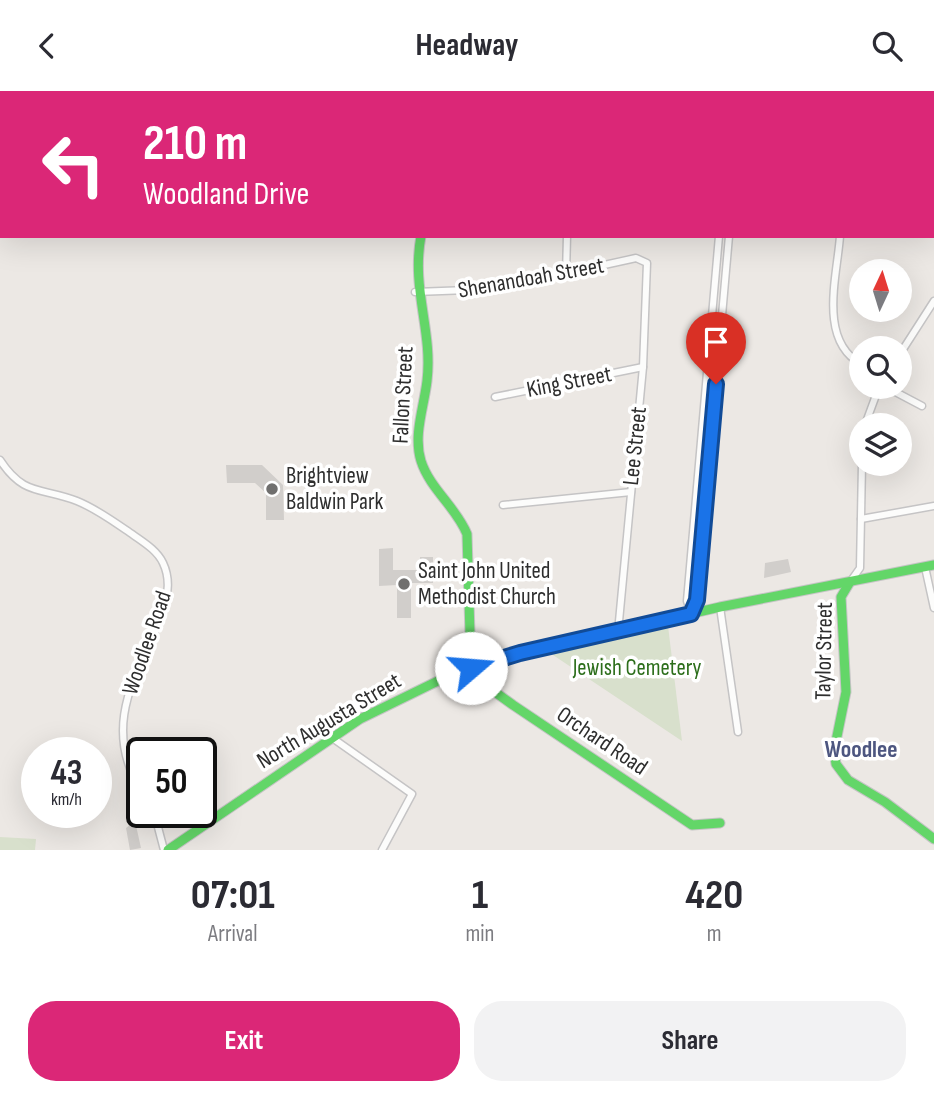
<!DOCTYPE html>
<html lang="en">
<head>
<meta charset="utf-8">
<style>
  :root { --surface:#fff; --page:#f2f2f3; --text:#2b2b33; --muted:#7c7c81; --accent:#db2777 }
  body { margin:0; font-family:"Sofia Sans Condensed",sans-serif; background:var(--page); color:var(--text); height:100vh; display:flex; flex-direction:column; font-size:26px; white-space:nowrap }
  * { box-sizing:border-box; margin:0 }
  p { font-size:23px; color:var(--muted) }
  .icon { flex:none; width:38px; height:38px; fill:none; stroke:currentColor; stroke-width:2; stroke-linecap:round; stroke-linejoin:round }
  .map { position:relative; height:759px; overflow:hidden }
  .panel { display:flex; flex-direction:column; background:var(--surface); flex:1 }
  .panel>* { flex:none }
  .hud { position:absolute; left:0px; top:0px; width:934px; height:147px; box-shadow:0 7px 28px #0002; background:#db2777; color:#fff; overflow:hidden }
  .needle { width:46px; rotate:4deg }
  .tools { position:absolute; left:849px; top:168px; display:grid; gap:14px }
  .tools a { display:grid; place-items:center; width:63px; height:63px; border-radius:50%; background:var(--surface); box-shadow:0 7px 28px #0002; font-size:35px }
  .speed { position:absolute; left:21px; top:646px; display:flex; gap:14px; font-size:35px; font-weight:700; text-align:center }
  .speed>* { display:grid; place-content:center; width:91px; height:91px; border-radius:50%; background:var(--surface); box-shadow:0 7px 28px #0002; line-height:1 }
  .speed small { font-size:18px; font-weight:400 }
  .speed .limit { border:4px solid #111; border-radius:10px; background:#fff; color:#111 }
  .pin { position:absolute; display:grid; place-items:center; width:60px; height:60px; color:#fff; margin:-72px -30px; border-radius:50% 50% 50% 0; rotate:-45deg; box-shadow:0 0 7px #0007 }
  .pin .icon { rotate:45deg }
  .me { position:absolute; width:77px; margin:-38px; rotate:72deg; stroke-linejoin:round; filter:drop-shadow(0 0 5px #0008) }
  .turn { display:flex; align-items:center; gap:24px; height:147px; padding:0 28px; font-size:32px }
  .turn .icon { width:91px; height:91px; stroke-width:2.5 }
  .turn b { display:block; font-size:49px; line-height:60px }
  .eta { display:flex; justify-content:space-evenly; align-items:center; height:119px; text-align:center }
  .eta b { font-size:42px; font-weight:700; line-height:49px }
  .primary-button { display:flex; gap:14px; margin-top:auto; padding:14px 28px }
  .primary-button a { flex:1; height:80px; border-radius:28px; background:var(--accent); color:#fff; font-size:28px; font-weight:700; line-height:80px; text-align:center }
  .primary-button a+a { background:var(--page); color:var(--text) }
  header { display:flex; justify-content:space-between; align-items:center; height:91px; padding:0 28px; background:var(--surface); font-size:32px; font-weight:700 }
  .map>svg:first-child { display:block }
  .cemetery { fill:#d8e0cc }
  .building { fill:#d1cecb }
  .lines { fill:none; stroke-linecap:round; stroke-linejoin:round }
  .street-casing { stroke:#c5c4c5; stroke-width:9 }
  .fast-casing { stroke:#c5c4c5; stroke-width:11 }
  .street { stroke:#fcfcfb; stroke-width:6 }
  .fast { stroke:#63d668; stroke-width:9 }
  .route-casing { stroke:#114b97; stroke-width:18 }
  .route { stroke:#1a73e8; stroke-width:12 }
  .poi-dot { fill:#706f6e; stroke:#fff; stroke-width:2.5 }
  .labels { text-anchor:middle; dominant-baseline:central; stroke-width:7; stroke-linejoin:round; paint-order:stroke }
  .street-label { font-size:23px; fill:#2e2e2e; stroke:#fff }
  .poi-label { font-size:23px; fill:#2e2e2e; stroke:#fff; text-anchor:start }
  .park-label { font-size:23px; fill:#2c6e1b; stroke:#fff }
  .neighbourhood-label { font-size:24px; font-weight:bold; fill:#4d5680; stroke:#fff }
</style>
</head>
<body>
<header><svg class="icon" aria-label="back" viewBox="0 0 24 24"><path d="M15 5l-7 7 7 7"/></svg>Headway<svg class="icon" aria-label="search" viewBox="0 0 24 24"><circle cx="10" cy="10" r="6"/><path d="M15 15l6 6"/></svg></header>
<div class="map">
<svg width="934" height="759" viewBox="0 0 934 759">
  <rect width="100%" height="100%" fill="#ece8e4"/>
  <g class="cemetery">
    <path d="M668,535L682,650L550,562Z"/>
    <path d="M0,746L36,748L35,759H0Z"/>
  </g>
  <g class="building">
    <path d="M226,374H262L283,394L284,429H266V402L255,392H227Z"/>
    <path d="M393,457V479H420V466H433V492H411V527H397V494L379,495V458Z"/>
    <path d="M788,468L791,481L764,487L765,472Z"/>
    <path d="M135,730L141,757L130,759L126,737Z"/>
  </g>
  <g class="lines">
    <g class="street-casing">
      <g id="street">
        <path d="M431,0L433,2"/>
        <path d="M442,2L443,0"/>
        <path d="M586,2V0"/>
        <path d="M731,2L732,0"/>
        <path d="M742,2V0"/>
        <path d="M840,145C837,186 818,249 861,273"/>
        <path d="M566,184L567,145"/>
        <path d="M415,201L495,198L636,167L647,172L643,276L618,541"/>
        <path d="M900,263L934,210"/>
        <path d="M886,296L922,315"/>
        <path d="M495,306L643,276"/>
        <path d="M865,334L879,296"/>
        <path d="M0,369C24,406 42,396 77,410C97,418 114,431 132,443C143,451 157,459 163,472C192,532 80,605 142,701"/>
        <path d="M503,414L631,401"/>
        <path d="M861,428L934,415"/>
        <path d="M925,476L934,517"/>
        <path d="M850,491L860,477L862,373"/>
        <path d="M720,516L738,641"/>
        <path d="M691,522L697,509L729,145"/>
        <path d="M691,522L687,510L719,145"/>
        <path d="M331,646L412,703L382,759"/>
        <path d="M154,721L164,759"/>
      </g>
    </g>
    <g class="fast-casing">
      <g id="fast">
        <path d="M421,145C411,198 433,240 427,290C424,316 413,344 421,370C430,398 456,416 467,443L471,577L477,588L513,614L692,734L720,732"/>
        <path d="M850,491L841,506L846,601L834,660L836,673L848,689L885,711L934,748"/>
        <path d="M168,759L360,628L446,586L541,557L720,516L934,474"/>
      </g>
    </g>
    <use href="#street" class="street"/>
    <use href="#fast" class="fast"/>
  </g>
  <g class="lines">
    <g class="route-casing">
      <path id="route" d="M471,577L520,562L691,523L697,509L716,293"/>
    </g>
    <use href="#route" class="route"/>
  </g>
  <g class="poi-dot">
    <circle cx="272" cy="398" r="7"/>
    <circle cx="404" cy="493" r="7"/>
  </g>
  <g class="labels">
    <g class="street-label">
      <text transform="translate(531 187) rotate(-10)">Shenandoah Street</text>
      <text transform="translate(569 291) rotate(-11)">King Street</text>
      <text transform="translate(403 304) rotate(-87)">Fallon Street</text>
      <text transform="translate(635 355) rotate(-84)">Lee Street</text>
      <text transform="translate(147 552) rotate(-71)">Woodlee Road</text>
      <text transform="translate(824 560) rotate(-89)">Taylor Street</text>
      <text transform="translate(329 630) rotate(-31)">North Augusta Street</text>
      <text transform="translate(602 650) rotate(34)">Orchard Road</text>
    </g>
    <g class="poi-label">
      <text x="286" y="385">Brightview<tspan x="286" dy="26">Baldwin Park</tspan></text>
      <text x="418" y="480">Saint John United<tspan x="418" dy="26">Methodist Church</tspan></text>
    </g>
    <g class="park-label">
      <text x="637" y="577">Jewish Cemetery</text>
    </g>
    <g class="neighbourhood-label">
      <text x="861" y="658">Woodlee</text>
    </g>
  </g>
</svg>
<div class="tools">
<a><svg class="needle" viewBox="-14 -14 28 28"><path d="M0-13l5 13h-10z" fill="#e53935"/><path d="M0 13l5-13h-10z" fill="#7c7c81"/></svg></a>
<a><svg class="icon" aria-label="search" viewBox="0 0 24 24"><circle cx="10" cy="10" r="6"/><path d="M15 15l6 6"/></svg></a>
<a><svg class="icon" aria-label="layers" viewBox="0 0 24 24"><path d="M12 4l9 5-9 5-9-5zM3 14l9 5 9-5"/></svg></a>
</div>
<div class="speed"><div>43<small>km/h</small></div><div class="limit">50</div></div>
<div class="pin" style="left:716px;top:293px;background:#d93025"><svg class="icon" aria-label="arrive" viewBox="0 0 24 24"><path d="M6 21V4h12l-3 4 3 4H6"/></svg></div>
<svg class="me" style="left:471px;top:577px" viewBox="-20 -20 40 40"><circle r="19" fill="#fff"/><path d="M0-13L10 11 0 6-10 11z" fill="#1a73e8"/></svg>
<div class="hud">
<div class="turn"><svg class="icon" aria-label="left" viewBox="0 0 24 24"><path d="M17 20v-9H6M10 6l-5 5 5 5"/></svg><div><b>210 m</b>Woodland Drive</div></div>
</div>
</div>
<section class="panel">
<div class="eta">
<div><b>07:01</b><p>Arrival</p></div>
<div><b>1</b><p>min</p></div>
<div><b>420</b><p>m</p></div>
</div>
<div class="primary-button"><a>Exit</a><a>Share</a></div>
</section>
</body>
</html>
